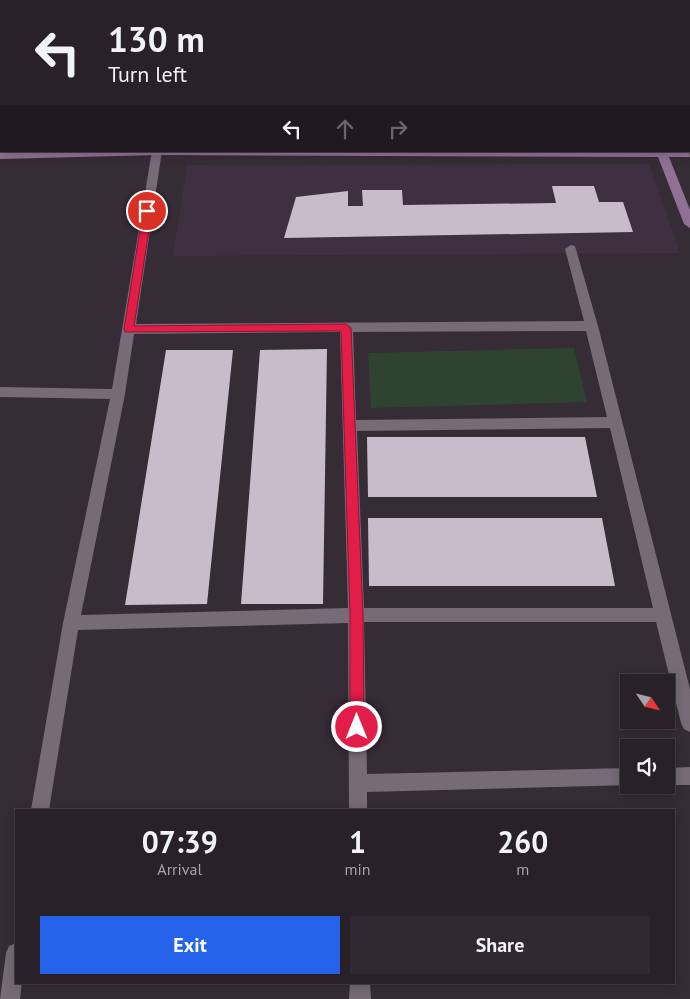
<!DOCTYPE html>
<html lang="en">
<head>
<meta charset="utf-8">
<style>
  :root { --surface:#282128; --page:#302930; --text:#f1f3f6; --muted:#a5a3a8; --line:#443e45; --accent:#2563eb }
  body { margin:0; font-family:"PT Sans",sans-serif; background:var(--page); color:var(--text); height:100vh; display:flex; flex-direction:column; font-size:19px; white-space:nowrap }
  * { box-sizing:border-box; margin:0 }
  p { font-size:16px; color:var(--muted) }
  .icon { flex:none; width:28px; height:28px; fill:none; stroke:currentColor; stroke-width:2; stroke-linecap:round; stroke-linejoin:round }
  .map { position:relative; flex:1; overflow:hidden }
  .panel { position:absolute; left:15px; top:809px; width:660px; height:175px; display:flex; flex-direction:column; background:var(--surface); border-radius:0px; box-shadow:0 2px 12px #0003,0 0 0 1px var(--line) }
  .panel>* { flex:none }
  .banner { position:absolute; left:0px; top:0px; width:690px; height:152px; box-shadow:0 2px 12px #0003,0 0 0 1px var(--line); background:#282128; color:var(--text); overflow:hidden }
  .needle { width:32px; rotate:125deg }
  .controls { position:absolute; left:620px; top:674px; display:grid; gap:10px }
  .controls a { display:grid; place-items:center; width:55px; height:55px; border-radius:0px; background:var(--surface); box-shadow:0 2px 12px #0003,0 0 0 1px var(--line); font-size:25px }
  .pin { position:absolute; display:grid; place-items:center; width:42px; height:42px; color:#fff; margin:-21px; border:2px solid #fff; border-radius:50%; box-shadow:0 1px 5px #0007 }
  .me { position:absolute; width:55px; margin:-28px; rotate:0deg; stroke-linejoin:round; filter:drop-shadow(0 0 4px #0008) }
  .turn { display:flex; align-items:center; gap:18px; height:105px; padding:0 25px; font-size:22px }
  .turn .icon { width:65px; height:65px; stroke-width:2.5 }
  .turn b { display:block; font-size:35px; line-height:42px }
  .lanes { display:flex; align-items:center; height:48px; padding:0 25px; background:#0003; justify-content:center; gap:25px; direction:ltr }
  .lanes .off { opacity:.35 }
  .eta { display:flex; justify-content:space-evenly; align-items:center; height:85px; text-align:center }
  .eta b { font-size:30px; font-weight:700; line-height:35px }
  .primary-button { display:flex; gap:10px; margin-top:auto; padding:10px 25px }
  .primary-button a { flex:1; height:58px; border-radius:0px; background:var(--accent); color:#fff; font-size:20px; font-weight:700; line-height:58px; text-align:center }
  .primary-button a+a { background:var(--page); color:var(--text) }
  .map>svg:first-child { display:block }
  .built { fill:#3e3040 }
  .green { fill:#2e4431 }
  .building { fill:#c8bcca }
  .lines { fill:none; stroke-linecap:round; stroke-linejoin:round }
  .lane { fill:#766b77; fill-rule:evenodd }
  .street { fill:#766b77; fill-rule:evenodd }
  .secondary { fill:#907094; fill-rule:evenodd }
  .route { fill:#e11d48; stroke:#92132f }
</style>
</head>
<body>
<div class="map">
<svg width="690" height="999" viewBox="0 0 690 999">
  <rect width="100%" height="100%" fill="#352c36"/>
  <path class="built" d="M649,164L680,253L173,256L187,165Z"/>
  <path class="green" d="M574,348L587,402L371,408L368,353Z"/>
  <g class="building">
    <path d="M552,186H594L599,202H623L633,232L284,238L296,197L348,191V206H363L362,190H402L403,205L556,203Z"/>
    <path d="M327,349L323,604H241L260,350Z"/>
    <path d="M166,350H233L207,604L125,605Z"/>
    <path d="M367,437H585L597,497H368Z"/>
    <path d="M368,518H602L615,586H369Z"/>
  </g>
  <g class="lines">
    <g class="lane">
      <rect x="0" y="73" width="1" height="6"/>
      <rect x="0" y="126" width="1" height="7"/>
    </g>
    <g class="street">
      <rect x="301" y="0" width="8" height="1"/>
      <rect x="511" y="0" width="9" height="1"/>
      <rect x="0" y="23" width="1" height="6"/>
      <path d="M152,151H162L136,324L584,321L565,249L571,245L575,246L598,326L690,689V732L684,729L681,723L656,622H364L367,774L629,768V785H632L367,792V810H349L348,623L78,630L49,810H31L63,623L110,399L0,397V387L112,389ZM586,331L607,417L356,420L353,332ZM340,332L348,608L81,615L125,394L134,334ZM610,428L653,608H364L357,431Z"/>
      <path d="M690,767V785H663H666V768Z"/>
      <path d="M16,943V982H22L20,999H0L6,953L9,946Z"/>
      <path d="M350,982H370L371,999H349Z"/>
    </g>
    <g class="secondary">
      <rect x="603" y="0" width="9" height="1"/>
      <rect x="624" y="0" width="8" height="1"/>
      <rect x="689" y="51" width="1" height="6"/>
      <path d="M59,151H689L690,157H669L690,210V228L684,224L658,157L157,155L0,159V153Z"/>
    </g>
  </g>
  <path class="route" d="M147,208L152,211L134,326L346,324L351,328L363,615L364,727L362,732L357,734L352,732L350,727V615L341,331L125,332L124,329L143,211Z"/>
</svg>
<div class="controls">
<a><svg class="needle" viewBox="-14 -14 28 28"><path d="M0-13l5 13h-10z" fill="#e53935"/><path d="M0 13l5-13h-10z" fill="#a5a3a8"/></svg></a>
<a><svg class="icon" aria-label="sound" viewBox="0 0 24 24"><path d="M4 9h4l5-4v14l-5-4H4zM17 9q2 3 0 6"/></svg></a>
</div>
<div class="pin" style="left:147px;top:211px;background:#d93025"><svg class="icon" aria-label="arrive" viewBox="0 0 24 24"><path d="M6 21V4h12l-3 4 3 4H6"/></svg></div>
<svg class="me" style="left:357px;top:727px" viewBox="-20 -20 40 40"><circle r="17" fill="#e11d48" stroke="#fff" stroke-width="3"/><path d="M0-11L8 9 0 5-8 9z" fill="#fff"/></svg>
<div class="banner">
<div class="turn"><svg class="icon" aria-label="left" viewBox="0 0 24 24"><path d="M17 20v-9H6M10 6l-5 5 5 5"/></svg><div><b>130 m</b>Turn left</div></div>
<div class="lanes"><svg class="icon" aria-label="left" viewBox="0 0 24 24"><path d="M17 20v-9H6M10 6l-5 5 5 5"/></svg><svg class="icon off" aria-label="ahead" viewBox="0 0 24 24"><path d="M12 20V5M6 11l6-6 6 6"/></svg><svg class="icon off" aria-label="right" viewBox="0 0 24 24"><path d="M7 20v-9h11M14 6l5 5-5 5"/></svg></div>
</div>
<section class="panel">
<div class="eta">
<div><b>07:39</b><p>Arrival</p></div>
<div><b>1</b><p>min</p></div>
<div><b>260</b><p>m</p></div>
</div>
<div class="primary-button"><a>Exit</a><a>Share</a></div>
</section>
</div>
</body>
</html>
